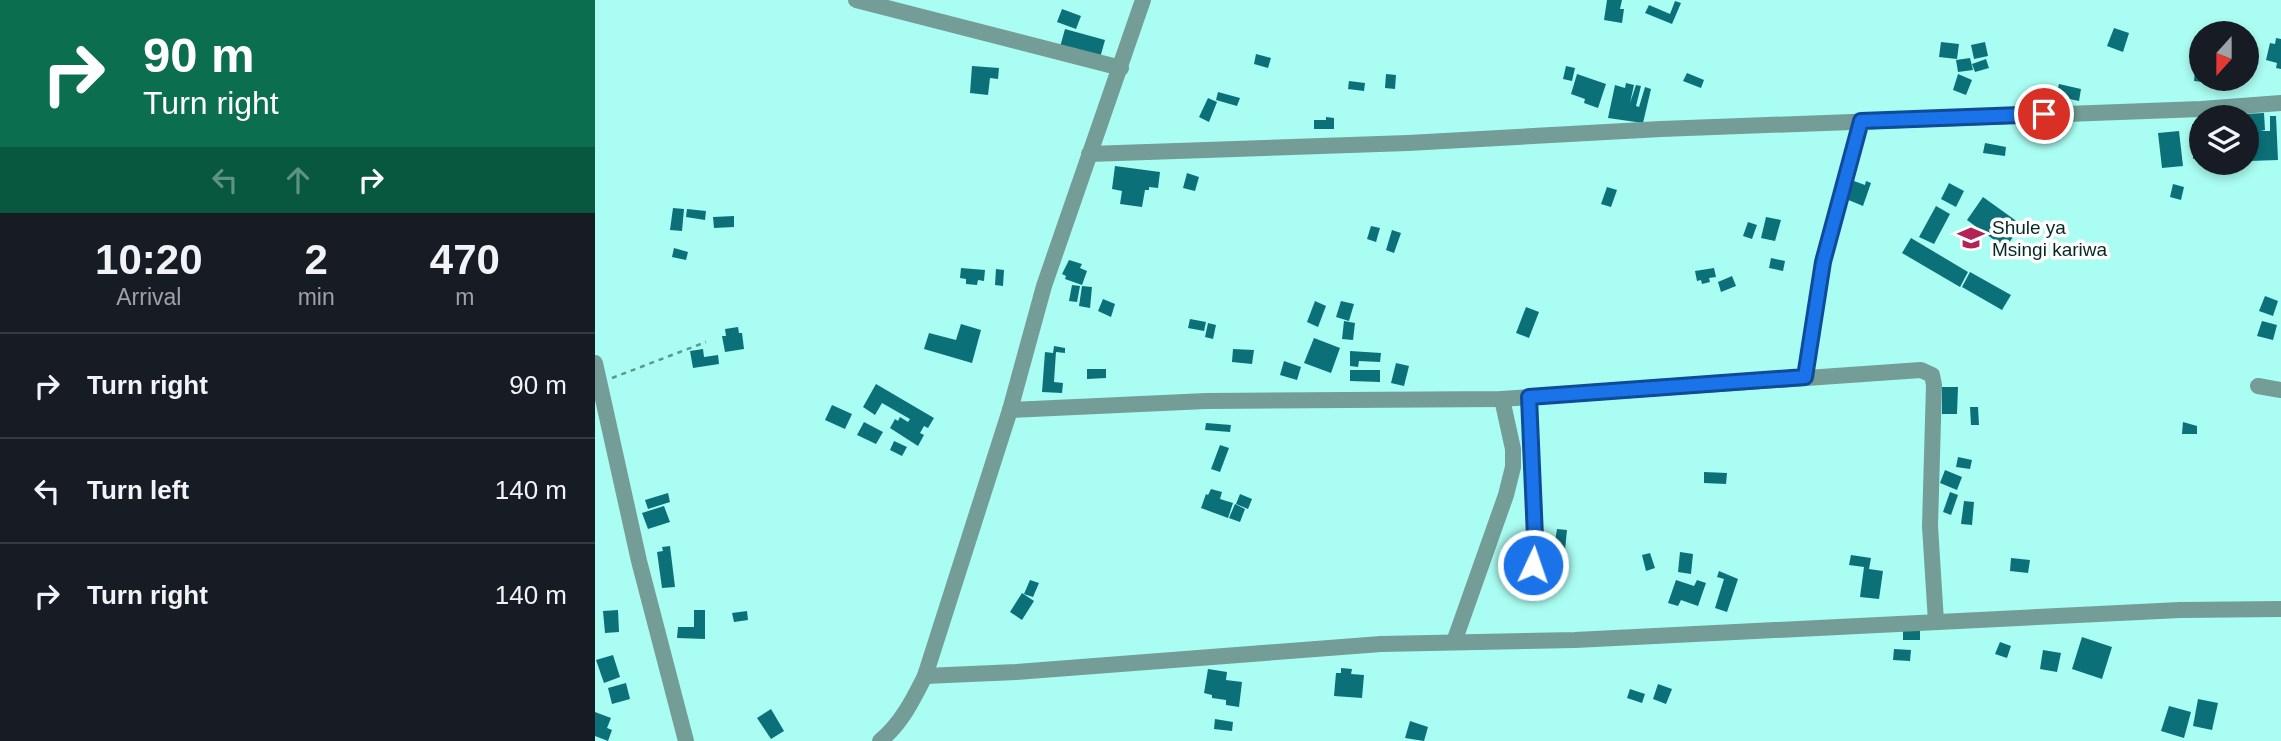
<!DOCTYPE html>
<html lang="en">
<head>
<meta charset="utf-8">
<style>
  :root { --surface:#171b24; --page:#20242c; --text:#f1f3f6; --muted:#9ea1a6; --line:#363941 }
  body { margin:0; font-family:Helvetica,sans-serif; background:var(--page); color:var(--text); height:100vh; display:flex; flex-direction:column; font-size:26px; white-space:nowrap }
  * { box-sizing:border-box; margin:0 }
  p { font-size:23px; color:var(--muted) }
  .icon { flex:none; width:38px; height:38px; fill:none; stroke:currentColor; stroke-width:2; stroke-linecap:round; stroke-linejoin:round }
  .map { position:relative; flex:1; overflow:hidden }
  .drawer { display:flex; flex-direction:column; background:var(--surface); width:595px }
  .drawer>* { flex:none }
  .top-card { background:#0b6e4f; color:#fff; overflow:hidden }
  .needle { width:46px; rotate:201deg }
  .controls { position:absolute; left:1594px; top:21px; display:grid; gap:14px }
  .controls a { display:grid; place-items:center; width:70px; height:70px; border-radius:50%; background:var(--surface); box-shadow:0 4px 10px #0003; font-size:35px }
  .pin { position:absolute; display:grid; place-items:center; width:60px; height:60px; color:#fff; margin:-30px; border:4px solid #fff; border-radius:50%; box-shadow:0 2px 7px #0007 }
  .me { position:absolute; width:77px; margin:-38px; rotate:3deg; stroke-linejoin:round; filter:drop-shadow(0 0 5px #0008) }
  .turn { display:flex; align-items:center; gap:24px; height:147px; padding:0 28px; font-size:32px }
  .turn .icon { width:91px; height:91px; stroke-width:2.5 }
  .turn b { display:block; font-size:49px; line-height:60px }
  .lanes { display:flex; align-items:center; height:66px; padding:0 28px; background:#0003; justify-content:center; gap:35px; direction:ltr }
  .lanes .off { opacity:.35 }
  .eta { display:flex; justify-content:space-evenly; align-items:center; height:119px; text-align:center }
  .eta b { font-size:42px; font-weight:600; line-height:49px }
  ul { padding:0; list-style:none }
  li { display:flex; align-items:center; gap:21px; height:105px; padding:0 28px; border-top:2px solid var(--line) }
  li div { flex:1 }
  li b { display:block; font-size:26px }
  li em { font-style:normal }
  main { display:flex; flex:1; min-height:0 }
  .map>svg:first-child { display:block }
  .building { fill:#0c7079 }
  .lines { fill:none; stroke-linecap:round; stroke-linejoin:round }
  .path { stroke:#5b9890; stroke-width:2.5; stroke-dasharray:5 5; stroke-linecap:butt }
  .minor { stroke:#739d96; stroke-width:16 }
  .route-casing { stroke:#114b97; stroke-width:18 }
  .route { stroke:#1a73e8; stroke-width:12 }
  .labels { text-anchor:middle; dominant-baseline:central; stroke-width:7; stroke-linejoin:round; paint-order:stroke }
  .poi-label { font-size:19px; fill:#042925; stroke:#fff; text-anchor:start }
</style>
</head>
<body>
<main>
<section class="drawer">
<div class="top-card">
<div class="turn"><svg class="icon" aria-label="right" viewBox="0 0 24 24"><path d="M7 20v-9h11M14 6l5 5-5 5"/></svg><div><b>90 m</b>Turn right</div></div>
<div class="lanes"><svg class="icon off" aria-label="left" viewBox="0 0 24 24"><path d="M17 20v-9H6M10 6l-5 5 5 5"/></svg><svg class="icon off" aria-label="ahead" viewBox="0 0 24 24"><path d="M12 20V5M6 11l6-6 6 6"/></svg><svg class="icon" aria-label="right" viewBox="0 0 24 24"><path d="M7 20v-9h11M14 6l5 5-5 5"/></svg></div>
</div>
<div class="eta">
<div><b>10:20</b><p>Arrival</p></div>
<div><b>2</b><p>min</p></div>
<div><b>470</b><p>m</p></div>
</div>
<ul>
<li><svg class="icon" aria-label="right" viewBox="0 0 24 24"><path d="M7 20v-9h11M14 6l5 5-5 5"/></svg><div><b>Turn right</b></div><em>90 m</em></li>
<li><svg class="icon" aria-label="left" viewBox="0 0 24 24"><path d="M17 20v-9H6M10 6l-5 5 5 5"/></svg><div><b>Turn left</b></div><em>140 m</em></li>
<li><svg class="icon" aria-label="right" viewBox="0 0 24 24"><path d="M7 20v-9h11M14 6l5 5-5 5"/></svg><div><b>Turn right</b></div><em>140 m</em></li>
</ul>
</section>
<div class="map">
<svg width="1686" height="741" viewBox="0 0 1686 741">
  <rect width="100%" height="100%" fill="#aafdf2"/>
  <g class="building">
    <path d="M1012,0H1027L1025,9H1029L1027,23L1009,20Z"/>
    <path d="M1080,1L1086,3L1077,24L1050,13L1054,5L1075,14Z"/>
    <path d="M467,9L486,16L481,29L462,22Z"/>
    <path d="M1519,28L1534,33L1528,52L1512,46Z"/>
    <path d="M470,29L510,40L505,58L465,47Z"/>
    <path d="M1681,38L1686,39V69L1681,68L1682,63L1671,60L1675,43L1680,44Z"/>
    <path d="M1346,42L1364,44L1362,59L1344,57Z"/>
    <path d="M1390,42L1393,56L1379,59L1376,45Z"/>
    <path d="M1602,52L1606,53L1608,82L1599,81Z"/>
    <path d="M661,54L676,58L673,68L659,64Z"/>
    <path d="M1375,58L1378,70L1363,72L1361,60Z"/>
    <path d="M1391,59L1394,68L1380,72L1377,64Z"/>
    <path d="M377,66L404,68L403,79L395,78L393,95L375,93Z"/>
    <path d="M971,66L980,68L977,81L968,79Z"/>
    <path d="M1092,73L1109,80L1106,88L1088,81Z"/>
    <path d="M791,74L801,75L800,89L790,88Z"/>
    <path d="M982,74L1011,84L1003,108L989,103L990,99L976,94Z"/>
    <path d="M1363,74L1377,80L1371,95L1358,90Z"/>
    <path d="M754,81L770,83L769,91L753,89Z"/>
    <path d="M1031,83L1039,85L1035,103L1041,85L1046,86L1041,106L1044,107L1050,87L1056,89L1048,123L1013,118L1020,85L1030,88Z"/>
    <path d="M1464,84L1486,89L1484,101L1461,96Z"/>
    <path d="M623,92L645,98L642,106L621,100Z"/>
    <path d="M613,98L622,102L614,122L604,117Z"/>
    <path d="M1669,113L1670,130L1652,134V117H1649V114Z"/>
    <path d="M1675,116H1681L1683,160L1654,161L1653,149H1662V131H1675Z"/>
    <path d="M731,117L739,118V129H719V120H731Z"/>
    <path d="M1597,124H1606V159H1598Z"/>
    <path d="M1584,131L1588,166L1567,168L1563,133Z"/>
    <path d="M1390,143L1411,147L1410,156L1388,153Z"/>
    <path d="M520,166L565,172L563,188L554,187V190H550L547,207L525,204L527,191L517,189Z"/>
    <path d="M592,173L604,177L600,191L588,188Z"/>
    <path d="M1259,181L1270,185L1271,181L1276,183L1268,206L1251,199Z"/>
    <path d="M1354,183L1369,191L1361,207L1346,199Z"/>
    <path d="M1578,184L1589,187L1586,200L1575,197Z"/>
    <path d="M1012,187L1022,190L1016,207L1006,204Z"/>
    <path d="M1388,197L1427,225L1410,248L1372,220Z"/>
    <path d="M1341,206L1355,214L1339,244L1324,237Z"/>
    <path d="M78,208L89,209L87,231L75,230Z"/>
    <path d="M92,209L111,211L110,220L91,217Z"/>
    <path d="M139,216V227L119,228L118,217Z"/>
    <path d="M1171,217L1186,220L1180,241L1166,238Z"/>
    <path d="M1153,222L1162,225L1157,239L1148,236Z"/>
    <path d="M776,226L785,228L781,242L772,239Z"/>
    <path d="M797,230L806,233L799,253L791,250Z"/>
    <path d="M1316,238L1373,272L1365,287L1307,253Z"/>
    <path d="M79,248L93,252L91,260L77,257Z"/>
    <path d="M1176,258L1190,261L1188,271L1174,268Z"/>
    <path d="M474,260L487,264L485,268L492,271L487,285L470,279L471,276L467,274Z"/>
    <path d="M366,268L390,270L389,281L383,280L382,285L371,284V279L365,278Z"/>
    <path d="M1119,268L1121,277L1114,278L1115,282L1107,284L1106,280L1102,281L1100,271Z"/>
    <path d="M401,269L409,270L408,286L400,285Z"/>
    <path d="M1375,272L1416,295L1407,310L1367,287Z"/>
    <path d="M1137,276L1141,286L1126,292L1123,282Z"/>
    <path d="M477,285L485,286L482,302L474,301Z"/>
    <path d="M487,286L497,287L495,308L484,306Z"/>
    <path d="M1670,296L1683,301L1678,316L1664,311Z"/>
    <path d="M508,299L520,304L516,317L503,311Z"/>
    <path d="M720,301L731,306L723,327L712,322Z"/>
    <path d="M746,301L759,304L754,321L741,317Z"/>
    <path d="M931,307L944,312L934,338L921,333Z"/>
    <path d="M595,319L611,322L609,331L593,328Z"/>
    <path d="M749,321L760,323L758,340L747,339Z"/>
    <path d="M1667,321L1682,325L1678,340L1662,336Z"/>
    <path d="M613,323L621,325L618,339L610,337Z"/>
    <path d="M366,324L386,330L377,363L329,349L334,333L361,340Z"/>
    <path d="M143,327L144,333H147L149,349L130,352L127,336H131L130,329Z"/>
    <path d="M719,338L745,348L736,373L709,363Z"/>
    <path d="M459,346L470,348V353L461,352L459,382L468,383L467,393L447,392L450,352L458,353Z"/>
    <path d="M108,349L109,357L123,355L124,364L98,368L95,351Z"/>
    <path d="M638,349L659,350L657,364L637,362Z"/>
    <path d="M755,351L786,353L785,362L764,361L763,367L755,366Z"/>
    <path d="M689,361L706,367L702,380L685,375Z"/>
    <path d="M801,363L814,366L809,386L796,383Z"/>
    <path d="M492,369H511V378L492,379Z"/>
    <path d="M755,370H785V382L755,381Z"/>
    <path d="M281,384L339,418L333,428L329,426L325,433L329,435L323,446L295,428L300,419L303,421L305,417L313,422L315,419L287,403L280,415L268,407Z"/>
    <path d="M1347,387H1363L1362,414H1347Z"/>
    <path d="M237,405L257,414L250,429L230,420Z"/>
    <path d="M1375,407H1383L1384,425H1376Z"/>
    <path d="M269,422L288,432L281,444L262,435Z"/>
    <path d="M1588,422L1602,426V434H1587Z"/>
    <path d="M611,423L636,425L635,432L610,430Z"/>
    <path d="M299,441L312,447L307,456L295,450Z"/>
    <path d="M625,445L634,448L625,472L616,469Z"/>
    <path d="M1363,457L1377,460L1375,469L1361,467Z"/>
    <path d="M1350,470L1367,477L1362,490L1345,483Z"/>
    <path d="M1109,472L1132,473L1131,484L1109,483Z"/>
    <path d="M616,489L627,492L625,499L638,503L633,518L606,508L611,494L613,495Z"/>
    <path d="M1355,492L1363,495L1356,515L1348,512Z"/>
    <path d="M73,493L75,502L53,509L50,500Z"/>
    <path d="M645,494L657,499L653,509L641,504Z"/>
    <path d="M1369,501L1379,502L1377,525L1366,524Z"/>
    <path d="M640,504L650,509L645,522L634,518Z"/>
    <path d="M69,506L75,522L53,529L47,513Z"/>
    <path d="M962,529L972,530L970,550L952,549V540L960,541Z"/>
    <path d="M75,546L80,587L67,588L62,552L68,551L67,547Z"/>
    <path d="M1085,552L1098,554L1096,574L1083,572Z"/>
    <path d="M1055,553L1060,568L1051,571L1047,555Z"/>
    <path d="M1256,555L1276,558L1274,569L1288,571L1284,599L1265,597L1269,567L1254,565Z"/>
    <path d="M1416,558L1435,560L1433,573L1415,571Z"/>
    <path d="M958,568L959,578L937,580V569Z"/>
    <path d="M1124,571L1143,579L1132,612L1120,608L1129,579L1122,577Z"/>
    <path d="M435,580L444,583L438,597L429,594Z"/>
    <path d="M1081,580L1099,586L1102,580L1111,583L1103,606L1086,600L1083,606L1073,603Z"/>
    <path d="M427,593L439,601L427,620L415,612Z"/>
    <path d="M23,610L24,632L10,633L8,611Z"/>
    <path d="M99,610H110V639L82,638L83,627H99Z"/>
    <path d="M152,611L153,620L139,622L137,613Z"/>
    <rect x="1308" y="630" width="17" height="10"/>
    <path d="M1487,637L1517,647L1507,679L1477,669Z"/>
    <path d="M1405,642L1416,646L1412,658L1400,654Z"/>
    <path d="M1299,649L1316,650L1315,661L1298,660Z"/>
    <path d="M1448,650L1466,653L1462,672L1445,669Z"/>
    <path d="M18,655L25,677L9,683L1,660Z"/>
    <path d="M746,668L757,669L756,674L769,675L767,698L739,696L741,673H746Z"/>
    <path d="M613,669L632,672L631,680L647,682L644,707L631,705V700L617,698V695L609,693Z"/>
    <path d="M31,683L35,699L17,704L13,688Z"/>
    <path d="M1063,684L1077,689L1071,704L1058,699Z"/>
    <path d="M1035,689L1050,694L1047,703L1032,698Z"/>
    <path d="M1603,699L1623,703L1617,730L1598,726Z"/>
    <path d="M1574,706L1596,712L1589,738L1566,731Z"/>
    <path d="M176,709L189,731L176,739L162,718Z"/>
    <path d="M0,712L16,718L12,728L17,730L13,741L0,736Z"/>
    <path d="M620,719L638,722L637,731L619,729Z"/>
    <path d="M815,721L833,727L829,741L810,738Z"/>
  </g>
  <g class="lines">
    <path class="path" d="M17,378L111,342"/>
    <g class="minor">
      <path d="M261,0L526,68"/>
      <path d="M494,154L813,143L1066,129L1606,109L1686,103"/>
      <path d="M0,363L44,561L91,741"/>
      <path d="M1210,377L1228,262L1266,121"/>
      <path d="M1663,386L1686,390"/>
      <path d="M934,397L940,537L938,565"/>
      <path d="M415,410L611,401L907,399L1326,370L1337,375L1339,385L1335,526L1341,622"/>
      <path d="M859,642L911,495L918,467V449L907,399"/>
      <path d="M330,676L421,672L786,644L980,640L1585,610L1686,609"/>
      <path d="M285,741C306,724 318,700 330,676L415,410L449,286L548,0"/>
    </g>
  </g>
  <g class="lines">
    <g class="route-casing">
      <path id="route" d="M938,565L940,537L934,397L1210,377L1228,262L1266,121L1449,114"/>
    </g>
    <use href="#route" class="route"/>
  </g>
  <defs>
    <g id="school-bare" transform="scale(2.1)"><path d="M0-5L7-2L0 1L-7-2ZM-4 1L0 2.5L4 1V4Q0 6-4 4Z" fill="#b22458" stroke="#fff" stroke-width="2.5" paint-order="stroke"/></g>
  </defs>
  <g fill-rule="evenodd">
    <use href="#school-bare" x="1376" y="238"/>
  </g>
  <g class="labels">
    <g class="poi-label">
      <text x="1397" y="227">Shule ya<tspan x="1397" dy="22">Msingi kariwa</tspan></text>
    </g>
  </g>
</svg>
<div class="controls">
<a><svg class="needle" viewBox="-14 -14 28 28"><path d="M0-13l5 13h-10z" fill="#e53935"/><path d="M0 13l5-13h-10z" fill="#9ea1a6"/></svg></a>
<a><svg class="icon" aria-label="layers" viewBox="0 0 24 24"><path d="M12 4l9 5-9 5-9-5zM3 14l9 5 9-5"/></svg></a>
</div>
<div class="pin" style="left:1449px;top:114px;background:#d93025"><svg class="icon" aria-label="arrive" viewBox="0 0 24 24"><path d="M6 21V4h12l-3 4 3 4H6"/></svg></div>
<svg class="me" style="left:938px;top:565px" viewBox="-20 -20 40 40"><circle r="17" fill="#1a73e8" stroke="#fff" stroke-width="3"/><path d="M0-11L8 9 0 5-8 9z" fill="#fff"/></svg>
</div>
</main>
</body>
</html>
